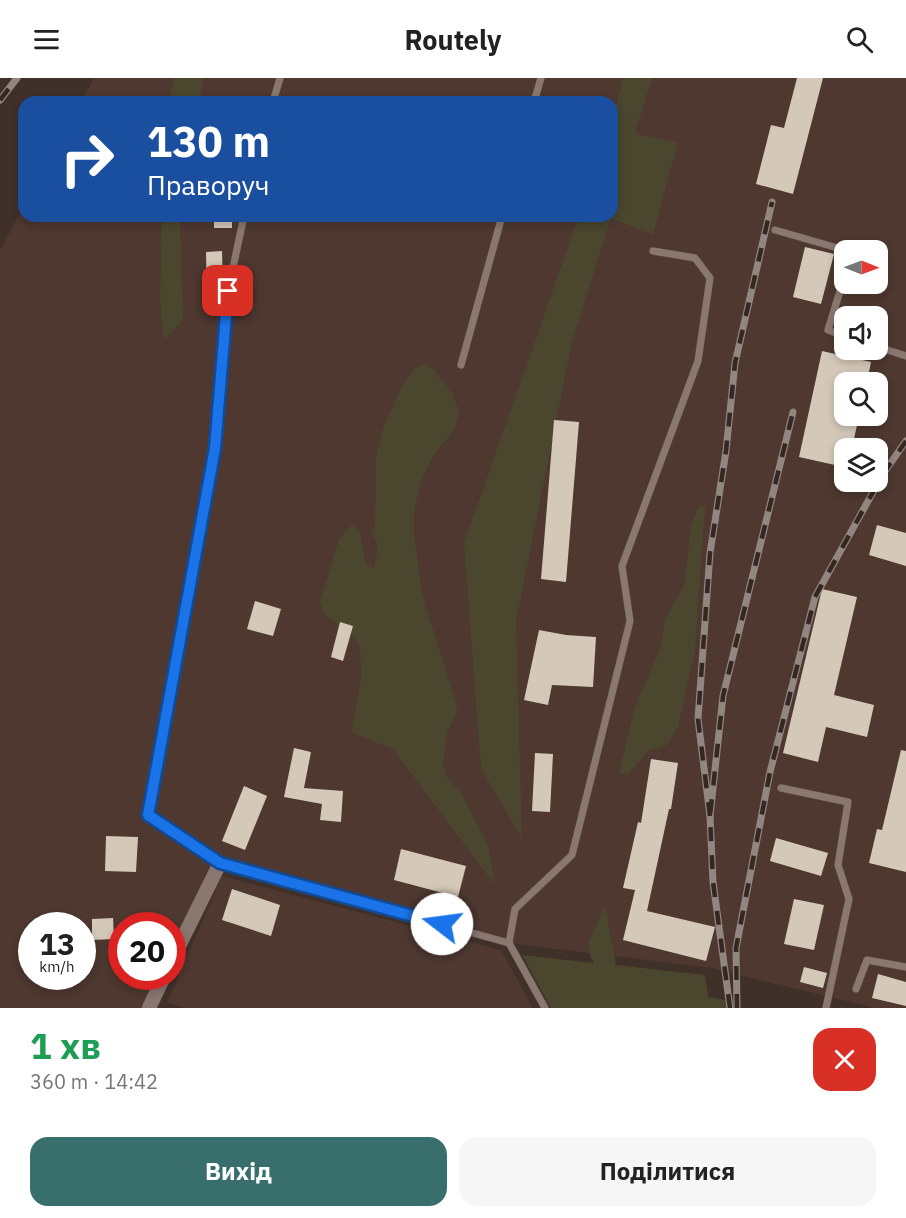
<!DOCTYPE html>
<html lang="uk">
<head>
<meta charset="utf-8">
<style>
  :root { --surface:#fff; --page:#f6f6f6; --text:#222; --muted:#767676; --accent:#386f6d }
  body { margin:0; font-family:"IBM Plex Sans",sans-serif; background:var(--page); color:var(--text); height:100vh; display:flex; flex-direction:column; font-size:22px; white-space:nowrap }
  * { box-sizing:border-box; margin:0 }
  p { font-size:20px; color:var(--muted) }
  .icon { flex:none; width:33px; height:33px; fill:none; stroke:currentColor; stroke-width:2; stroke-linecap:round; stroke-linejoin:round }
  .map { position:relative; height:930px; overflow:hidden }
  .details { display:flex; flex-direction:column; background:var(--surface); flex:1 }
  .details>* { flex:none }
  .top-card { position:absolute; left:18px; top:18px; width:600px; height:126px; border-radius:18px; box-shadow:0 3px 9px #0003; background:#1a4fa0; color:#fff; overflow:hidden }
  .needle { width:39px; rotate:91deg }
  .fabs { position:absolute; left:834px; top:162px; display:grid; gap:12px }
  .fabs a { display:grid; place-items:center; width:54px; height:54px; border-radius:12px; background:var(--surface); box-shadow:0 3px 9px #0003; font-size:30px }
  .speed { position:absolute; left:18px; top:834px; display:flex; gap:12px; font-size:30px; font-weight:700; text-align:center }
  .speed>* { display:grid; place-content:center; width:78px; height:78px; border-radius:50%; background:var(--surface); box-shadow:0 3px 9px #0003; line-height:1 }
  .speed small { font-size:15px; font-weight:400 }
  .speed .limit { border:9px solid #d22; background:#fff; color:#111 }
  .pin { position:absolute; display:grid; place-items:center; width:51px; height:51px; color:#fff; margin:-26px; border-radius:12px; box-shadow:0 3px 9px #0006 }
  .me { position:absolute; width:66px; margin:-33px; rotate:285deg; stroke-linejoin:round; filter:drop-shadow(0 0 4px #0008) }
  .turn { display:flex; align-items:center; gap:21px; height:126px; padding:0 30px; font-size:27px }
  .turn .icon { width:78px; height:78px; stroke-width:2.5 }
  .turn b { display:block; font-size:42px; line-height:51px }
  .round { display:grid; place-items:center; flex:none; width:63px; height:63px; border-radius:18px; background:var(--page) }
  .overview { display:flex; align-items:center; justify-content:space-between; height:102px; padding:0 30px }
  h1 { font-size:36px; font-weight:800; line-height:45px; color:#1e9e55 }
  .cta { display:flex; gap:12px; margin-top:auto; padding:12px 30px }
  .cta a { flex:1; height:69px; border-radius:18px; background:var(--accent); color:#fff; font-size:24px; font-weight:800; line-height:69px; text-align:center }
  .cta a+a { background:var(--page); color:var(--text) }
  header { display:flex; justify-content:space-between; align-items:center; height:78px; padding:0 30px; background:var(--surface); font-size:27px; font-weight:800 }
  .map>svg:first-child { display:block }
  .built { fill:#4e3830; fill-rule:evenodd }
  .green { fill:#4a472e }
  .building { fill:#d4c8b9 }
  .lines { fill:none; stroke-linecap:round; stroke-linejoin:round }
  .lane-casing { stroke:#594c47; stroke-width:8 }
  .street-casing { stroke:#594c47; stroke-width:15 }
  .lane { stroke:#897770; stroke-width:7 }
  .street { stroke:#897770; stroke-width:14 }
  .rail-casing { stroke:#928681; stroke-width:7 }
  .rail { stroke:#352721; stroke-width:4.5; stroke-dasharray:14; stroke-linecap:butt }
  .route-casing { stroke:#114b97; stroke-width:15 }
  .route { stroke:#1a73e8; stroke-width:10 }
</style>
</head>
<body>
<header><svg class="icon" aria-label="menu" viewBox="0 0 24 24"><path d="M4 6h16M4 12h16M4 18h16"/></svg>Routely<svg class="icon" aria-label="search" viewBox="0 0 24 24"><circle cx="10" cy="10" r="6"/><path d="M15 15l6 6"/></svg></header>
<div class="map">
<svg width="906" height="930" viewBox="0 0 906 930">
  <rect width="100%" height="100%" fill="#40302a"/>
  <g class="built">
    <path d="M94,0H906V930H875L711,890L509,865L220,785L173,882L172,848H122V898L164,899L149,930H0V172L24,128V138H612V24H81ZM844,172H878V206H844ZM844,238H878V272H844ZM844,304H878V338H844ZM844,370H878V404H844ZM32,848H82V898H32Z"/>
    <path d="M222,798L501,872L533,930H185L167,925Z"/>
  </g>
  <g class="green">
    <path d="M174,0H203L199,24H169Z"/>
    <path d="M623,0H652L635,56L678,64L653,157L611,140L572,264L516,544L522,760L481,691L464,465L579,138H612V42Z"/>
    <path d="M162,138H180L183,242L164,262L160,224Z"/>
    <path d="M426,286L434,292L453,316L459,334L454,352L433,378L420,405L414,435V456L422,516L457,628L456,637L447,654L443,688L446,698L460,713L488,767L495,807L393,671L351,654L361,602L360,570L356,562L323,534L320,524L339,461L352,446L360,454L366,486L374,490L378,469L370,448L375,452L376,381L383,350L402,308L416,289Z"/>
    <path d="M705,427L695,572L678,649L667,667L648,673L628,697L619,695L635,629L660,571L665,542L684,507L691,448L698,429Z"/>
    <path d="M605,827L616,887L705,897L708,919L725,922L726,930H551L522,877L594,885L589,875L588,866Z"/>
  </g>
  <g class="building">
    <path d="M797,0H823L793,116L756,106L771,47L784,50Z"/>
    <rect x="214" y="138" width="18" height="12"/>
    <path d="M805,169L834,176L821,226L793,219Z"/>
    <path d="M222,173L223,208L222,223H207L206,174Z"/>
    <path d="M822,273L871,284L867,304H844V338H859L852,370H844V389L799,379Z"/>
    <path d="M554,342L579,344L566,504L541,501Z"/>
    <path d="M877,447L906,455V488L869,477Z"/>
    <path d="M822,511L857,519L834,617L874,627L867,659L826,649L818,684L783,675Z"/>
    <path d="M255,523L281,531L273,558L247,551Z"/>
    <path d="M340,544L353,548L343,583L331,579Z"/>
    <path d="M539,552L566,557L596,559L593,609L552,607L548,627L524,622Z"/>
    <path d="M294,670L311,674L304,710L343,713L341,744L320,742L322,726L284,719Z"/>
    <path d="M901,672L906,673V794L869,785L877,751L882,752Z"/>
    <path d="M535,675L553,676L550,734L532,733Z"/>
    <path d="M651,681L678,685L671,731H669L647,833L715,849L706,883L623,862L635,812L623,810L638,744L641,745Z"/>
    <path d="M244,708L267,718L245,772L222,763Z"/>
    <path d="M106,758L138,759L136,794L105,793Z"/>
    <path d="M776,760L828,775L821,798L770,783Z"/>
    <path d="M401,771L466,788L458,819L394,802Z"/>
    <path d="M232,811L280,827L271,858L222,842Z"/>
    <path d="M794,821L824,827L814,872L784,866Z"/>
    <path d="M113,840L114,861L92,862V841Z"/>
    <path d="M804,889L827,895L823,910L800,904Z"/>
    <path d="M878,896L906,904V928L872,920Z"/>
  </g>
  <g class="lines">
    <g class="lane-casing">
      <g id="lane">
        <path d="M273,24L280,0"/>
        <path d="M534,24L541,0"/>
        <path d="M244,138L228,213L215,370L148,737L220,785L509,865L515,831L572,777L630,543L622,488L698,283L710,200L695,180L653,173"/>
        <path d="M775,152L841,171L844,179"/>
        <path d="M844,200L828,252L844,258"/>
        <path d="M878,269L906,278"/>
        <path d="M461,287L502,138"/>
        <path d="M781,710L848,724L838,787L849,821L826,930"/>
        <path d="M509,865L545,930"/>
        <path d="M856,911L867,882L906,889"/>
      </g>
    </g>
    <g class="street-casing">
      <g id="street">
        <path d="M172,882L220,785"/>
        <path d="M149,930L164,898"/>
      </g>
    </g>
    <use href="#lane" class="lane"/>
    <use href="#street" class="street"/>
    <g class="rail-casing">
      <g id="rail">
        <path d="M0,22L17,0"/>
        <path d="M710,738L698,641L710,475L726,373L735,285L772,124"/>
        <path d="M730,930L713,804L710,738L723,618L793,334"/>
        <path d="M737,930L736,870L770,694L815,519L883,396L906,363"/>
      </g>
    </g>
    <use href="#rail" class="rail"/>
  </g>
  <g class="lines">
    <g class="route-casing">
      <path id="route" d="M228,213L215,370L148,737L220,785L442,846"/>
    </g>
    <use href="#route" class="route"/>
  </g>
</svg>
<div class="fabs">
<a><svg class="needle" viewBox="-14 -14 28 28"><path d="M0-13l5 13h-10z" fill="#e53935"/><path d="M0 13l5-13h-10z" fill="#767676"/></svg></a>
<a><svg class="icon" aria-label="sound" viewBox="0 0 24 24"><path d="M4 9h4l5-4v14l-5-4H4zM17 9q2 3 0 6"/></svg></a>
<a><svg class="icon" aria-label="search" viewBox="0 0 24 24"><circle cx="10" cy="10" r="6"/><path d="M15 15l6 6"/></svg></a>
<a><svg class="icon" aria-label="layers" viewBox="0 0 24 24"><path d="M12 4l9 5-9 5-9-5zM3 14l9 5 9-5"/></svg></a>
</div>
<div class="speed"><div>13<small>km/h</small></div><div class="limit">20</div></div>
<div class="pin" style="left:228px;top:213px;background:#d93025"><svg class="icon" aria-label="arrive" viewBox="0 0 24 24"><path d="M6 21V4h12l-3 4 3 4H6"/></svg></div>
<svg class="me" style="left:442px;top:846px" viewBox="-20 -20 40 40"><circle r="19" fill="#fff"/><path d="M0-13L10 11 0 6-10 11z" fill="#1a73e8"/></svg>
<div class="top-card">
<div class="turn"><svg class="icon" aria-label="right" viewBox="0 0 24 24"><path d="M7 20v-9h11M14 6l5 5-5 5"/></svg><div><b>130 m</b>Праворуч</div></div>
</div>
</div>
<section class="details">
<div class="overview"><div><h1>1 хв</h1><p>360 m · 14:42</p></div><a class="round" style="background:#d93025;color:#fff"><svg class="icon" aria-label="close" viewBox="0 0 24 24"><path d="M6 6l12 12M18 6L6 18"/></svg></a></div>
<div class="cta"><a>Вихід</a><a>Поділитися</a></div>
</section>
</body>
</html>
